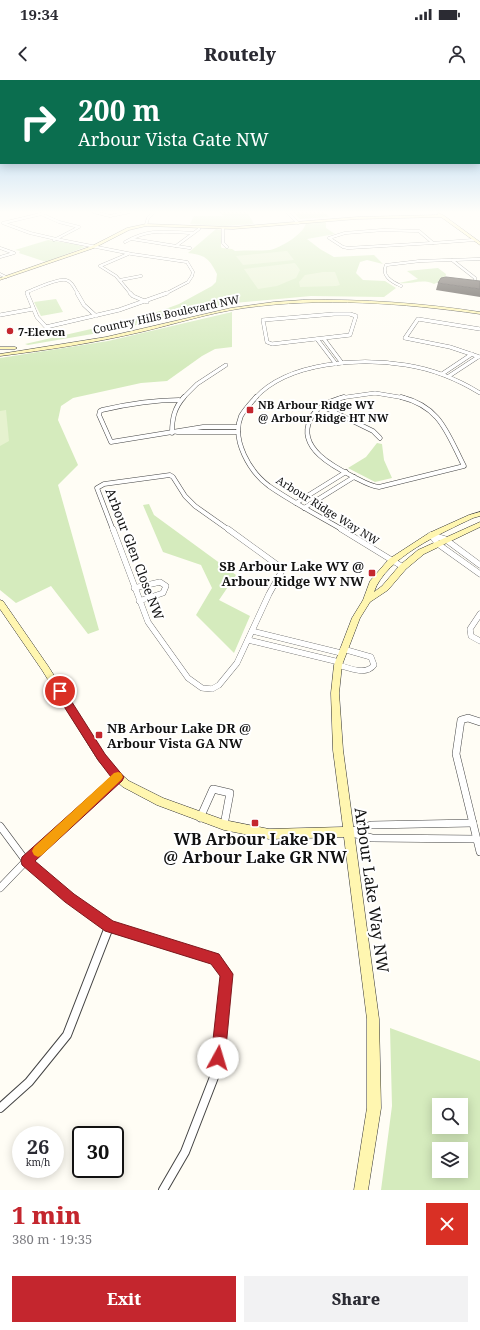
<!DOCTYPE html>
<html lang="en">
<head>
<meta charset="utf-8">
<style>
  :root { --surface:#fff; --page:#f2f2f3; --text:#2b2b33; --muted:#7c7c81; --accent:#c4262e }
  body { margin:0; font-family:"Noto Serif",serif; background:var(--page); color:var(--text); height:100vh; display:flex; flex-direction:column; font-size:15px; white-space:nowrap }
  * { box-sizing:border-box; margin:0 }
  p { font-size:13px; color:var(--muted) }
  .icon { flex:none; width:22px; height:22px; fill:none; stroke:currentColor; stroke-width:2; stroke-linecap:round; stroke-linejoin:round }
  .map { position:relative; height:1110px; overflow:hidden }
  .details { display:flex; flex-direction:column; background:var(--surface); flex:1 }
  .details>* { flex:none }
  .hud { position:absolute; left:0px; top:0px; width:480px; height:84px; box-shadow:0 2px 10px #0003; background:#0b6e4f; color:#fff; overflow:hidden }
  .buttons { position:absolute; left:432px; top:1018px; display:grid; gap:8px }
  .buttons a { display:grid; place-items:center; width:36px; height:36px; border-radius:0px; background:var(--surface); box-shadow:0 2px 10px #0003; font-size:20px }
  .speed { position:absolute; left:12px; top:1046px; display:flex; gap:8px; font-size:20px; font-weight:700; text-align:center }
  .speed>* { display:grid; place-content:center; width:52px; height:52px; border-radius:50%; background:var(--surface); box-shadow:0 2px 10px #0003; line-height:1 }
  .speed small { font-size:10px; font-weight:400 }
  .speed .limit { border:2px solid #111; border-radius:6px; background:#fff; color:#111 }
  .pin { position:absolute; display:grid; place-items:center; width:34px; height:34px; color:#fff; margin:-17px; border:2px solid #fff; border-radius:50%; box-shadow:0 1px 4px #0007 }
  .me { position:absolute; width:44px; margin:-22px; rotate:6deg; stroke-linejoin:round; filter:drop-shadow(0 0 3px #0008) }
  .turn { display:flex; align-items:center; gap:14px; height:84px; padding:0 12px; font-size:18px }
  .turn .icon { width:52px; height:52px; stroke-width:2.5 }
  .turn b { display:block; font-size:28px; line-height:34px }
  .round { display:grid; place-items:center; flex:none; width:42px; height:42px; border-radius:0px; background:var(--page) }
  .overview { display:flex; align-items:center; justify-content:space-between; height:68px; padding:0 12px }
  h1 { font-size:24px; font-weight:800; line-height:30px; color:var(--accent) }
  .cta { display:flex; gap:8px; margin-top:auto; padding:8px 12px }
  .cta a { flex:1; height:46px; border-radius:0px; background:var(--accent); color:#fff; font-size:16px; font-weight:800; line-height:46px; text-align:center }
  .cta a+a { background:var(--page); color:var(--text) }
  .status { display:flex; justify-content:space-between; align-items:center; height:28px; padding:0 20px; background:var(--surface); direction:ltr }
  .status svg { height:11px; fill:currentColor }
  header { display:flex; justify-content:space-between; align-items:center; height:52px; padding:0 12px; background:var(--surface); font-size:18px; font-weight:800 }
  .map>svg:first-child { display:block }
  .green { fill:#d5ebbd; fill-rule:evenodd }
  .pitch { fill:#e6f2cf }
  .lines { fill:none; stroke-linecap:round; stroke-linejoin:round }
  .street-far5-casing { stroke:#444; stroke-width:3 }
  .street-far4-casing { stroke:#444; stroke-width:4 }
  .street-far3-casing { stroke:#444; stroke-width:5 }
  .street-far2-casing { stroke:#444; stroke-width:6 }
  .street-far1-casing { stroke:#444; stroke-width:8 }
  .street-casing { stroke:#444; stroke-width:10 }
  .secondary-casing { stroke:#333; stroke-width:1 }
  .street-far5 { stroke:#fff; stroke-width:2.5 }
  .street-far4 { stroke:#fff; stroke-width:3.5 }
  .street-far3 { stroke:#fff; stroke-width:4 }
  .street-far2 { stroke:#fff; stroke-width:5.5 }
  .street-far1 { stroke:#fff; stroke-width:7 }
  .street { stroke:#fff; stroke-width:8 }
  .secondary { fill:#fff6b0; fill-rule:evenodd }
  .wall { fill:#4d4742 }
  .building { fill:#5a524d; stroke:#3f3936 }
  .route { fill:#c4262e; stroke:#7f191e }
  .slow { fill:#f59e0b }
  .poi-dot { fill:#c4262e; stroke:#fff; stroke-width:1.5 }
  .labels { text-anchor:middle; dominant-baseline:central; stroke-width:4; stroke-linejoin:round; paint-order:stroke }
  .far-street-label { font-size:11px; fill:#111; stroke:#fff }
  .far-poi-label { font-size:11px; font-weight:bold; fill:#111; stroke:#fff; text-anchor:start }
  .street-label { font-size:13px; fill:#111; stroke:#fff }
  .poi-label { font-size:13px; font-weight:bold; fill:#111; stroke:#fff; text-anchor:end }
  .near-poi-label { font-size:16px; font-weight:bold; fill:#111; stroke:#fff }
  .near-street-label { font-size:16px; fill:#111; stroke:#fff }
</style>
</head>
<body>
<div class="status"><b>19:34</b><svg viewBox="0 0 49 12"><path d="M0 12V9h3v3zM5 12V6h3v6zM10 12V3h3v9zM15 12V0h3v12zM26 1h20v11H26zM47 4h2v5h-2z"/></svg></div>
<header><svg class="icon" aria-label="back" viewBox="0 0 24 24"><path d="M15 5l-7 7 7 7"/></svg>Routely<svg class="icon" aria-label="person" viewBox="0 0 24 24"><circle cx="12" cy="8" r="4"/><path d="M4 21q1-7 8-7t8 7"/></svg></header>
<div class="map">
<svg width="480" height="1110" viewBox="0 0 480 1110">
  <rect width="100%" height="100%" fill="#fffdf5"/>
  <g class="green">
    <path d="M218,132H247L254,144L223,146L190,144L194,136H224Z"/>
    <path d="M293,132H325L329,137L300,139Z"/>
    <path d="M326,141V148L335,154L307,159L320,169L334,177L374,175L383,184L367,180L360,182L356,193L363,200L385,201L396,208L384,217L311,216L234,223L192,231L116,250L28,265L25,264L131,240L160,231L179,224L212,206L216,202L217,194C209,178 205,175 188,173L216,149L221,150V167L222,168L232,169L235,171C247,170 259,171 270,170C280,168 304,154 306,143Z"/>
    <path d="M48,160L74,164L85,167L46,182L19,173L20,171L15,170Z"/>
    <path d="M438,188L446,194L445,199L434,204C422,198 411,205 399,203L418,199L407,191Z"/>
    <path d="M56,219L63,232L41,236L34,222Z"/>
    <path d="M232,232V267L215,269L202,276L167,301L141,303L73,318L61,326L58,340L78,385L58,405L99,550L88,554L51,506L16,523L0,510V278L108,261Z"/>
    <path d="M377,363L382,364L384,380L392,398L375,402L348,388L366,377Z"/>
    <path d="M149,424L154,435L236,495L219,520L250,536L234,573L196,535L212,508L201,485L163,472L143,425Z"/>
    <path d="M390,948L480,981V1110H381L392,1026ZM439,1025H461V1047H439ZM439,1069H461V1091H439Z"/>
  </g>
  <g class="pitch">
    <path d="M287,171L294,180L243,185L236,176Z"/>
    <path d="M295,183L300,190L296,198L277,206L258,209L244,189Z"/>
    <path d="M323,192H335L340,205L336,206L300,207L299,202L305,195Z"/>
    <path d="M6,330L9,361L0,366V331Z"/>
  </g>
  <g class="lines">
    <g class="street-far5-casing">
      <g id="street-far5">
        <path d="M94,132L110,136L129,132"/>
        <path d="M287,132L298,143"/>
        <path d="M41,134L59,142L79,147L56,159L30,153L3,143Z"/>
        <path d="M146,145L148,138L154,132"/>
        <path d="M223,148V163L227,167"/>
        <path d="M383,150L419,151L433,163L348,168L343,167L329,158L345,153Z"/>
        <path d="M56,159L132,174L187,182L193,192L192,196L188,202L165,214"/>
        <path d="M132,159L176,166L199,149"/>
        <path d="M54,160L56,159"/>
        <path d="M125,162C150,148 165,152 193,153"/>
        <path d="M433,163L474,160"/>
        <path d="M176,166L190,168"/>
        <path d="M0,168L14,173L0,177"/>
        <path d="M128,174L100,186L116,196L131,214"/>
        <path d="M452,180L475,198V202"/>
        <path d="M0,194L6,197"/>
        <path d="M120,200L141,196"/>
        <path d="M401,206C392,202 381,196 386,185L420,181L480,179"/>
        <path d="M28,214L27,212C36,209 57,198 66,200C72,201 75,209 78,214"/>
      </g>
    </g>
    <g class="street-far4-casing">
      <g id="street-far4">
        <path d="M27,213L37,237L46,247L119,230L167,213"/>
        <path d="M77,213L84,225L96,236"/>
        <path d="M130,213L133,216L147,222"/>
        <path d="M334,234H350L356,236L350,255L272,264L267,262L263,240Z"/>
        <path d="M0,235L33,229"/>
        <path d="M480,249L418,239L405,258L450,267L480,277"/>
        <path d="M317,259L336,284"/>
        <path d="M324,259L342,283"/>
        <path d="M442,294L472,274"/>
        <path d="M449,296L478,277"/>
        <path d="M183,318L197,304L226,285"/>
        <path d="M255,318C289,281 360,278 406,285C432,289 457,299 480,313"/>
        <path d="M340,318L375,313L405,318"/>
      </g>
    </g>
    <g class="street-far3-casing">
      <g id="street-far3">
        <path d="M256,317C251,323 245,329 241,336C231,360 250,392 269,406C292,422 319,436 343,450"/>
        <path d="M344,317C330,321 316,326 310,340C297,368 334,387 354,397C362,401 370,406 379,407L464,386C447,353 441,327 401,317"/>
        <path d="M179,320C153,320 128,324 102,330L100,331L99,335L111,362L203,347H238"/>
        <path d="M322,326L373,351L380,358"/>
        <path d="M177,352H238"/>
        <path d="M172,353C172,339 174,328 184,317"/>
        <path d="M296,423L346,392"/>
        <path d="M304,428L354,397"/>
        <path d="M113,450L97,408L104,404L170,395L173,397L185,416L195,426L229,450"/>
      </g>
    </g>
    <g class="street-far2-casing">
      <g id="street-far2">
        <path d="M113,449L148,542L188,598L202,608L212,609L219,605L237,583L269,514L283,489L228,449"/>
        <path d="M341,449L403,487"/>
        <path d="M431,455L438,464L480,494"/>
        <path d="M431,455L445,459L480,485"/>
        <path d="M134,508L160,502L166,506L163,513L139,521"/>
        <path d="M480,534L470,549L471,556L480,561"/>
        <path d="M252,551L341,573"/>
        <path d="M248,560L339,582"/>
        <path d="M338,585C349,588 366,596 374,585L371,577L343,569"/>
      </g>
    </g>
    <g class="street-far1-casing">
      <g id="street-far1">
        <path d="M480,642L468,638L461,640L456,674L480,772"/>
        <path d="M200,738L213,709L230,713L224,745"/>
        <path d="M0,746L26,781L69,818L93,835"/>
        <path d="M348,752L372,758L476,759"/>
        <path d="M349,752L371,745L473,743"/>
        <path d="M0,808L26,781L118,697"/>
      </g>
    </g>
    <g class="street-casing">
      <g id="street">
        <path d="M91,834L109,847L206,877L215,878L227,894L216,992L185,1072L163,1110"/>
        <path d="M0,1028L29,1002L67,955L109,847"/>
      </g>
    </g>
    <g class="secondary-casing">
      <g id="secondary">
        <path d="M438,133L443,135L480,162V165L441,137L357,139L233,149L146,146L129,150L94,168L0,200V198L92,166L127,148L146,144L233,147L357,137L438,135Z"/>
        <path d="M303,220C363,219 421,223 480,232V234C402,223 323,217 244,228C209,233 175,244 141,252C94,263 47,270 0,276V274L106,257L231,228L274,222Z"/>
        <path d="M0,267H15L17,268L15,269H0Z"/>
        <path d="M480,432V436L473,438C442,453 386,477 374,512L382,506L400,485L418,470L480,442V447L424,474L406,489L388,510L370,522L360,538L342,585L339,613L343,670L379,939L381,1028L368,1110H354L367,1028V939L344,757L269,759L224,750L157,725L123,707L115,700L98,680L42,590L0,529V520L3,521L48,586L104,674L121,694L129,701L163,718L224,740L269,749L343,747L333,670L331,613L334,585L352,538L363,520L370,501L389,479L429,453L469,435Z"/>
      </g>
    </g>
    <use href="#street-far5" class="street-far5"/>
    <use href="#street-far4" class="street-far4"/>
    <use href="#street-far3" class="street-far3"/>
    <use href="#street-far2" class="street-far2"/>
    <use href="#street-far1" class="street-far1"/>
    <use href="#street" class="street"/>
    <use href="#secondary" class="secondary"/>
  </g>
  <path class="wall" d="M438,203L480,209V217L436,210Z"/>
  <path class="building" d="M446,197L480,201V209L438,203L441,198Z"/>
  <linearGradient id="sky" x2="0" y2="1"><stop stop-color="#95c6ee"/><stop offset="0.46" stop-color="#fffefa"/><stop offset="1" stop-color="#fffefa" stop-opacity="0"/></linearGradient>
  <rect width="480" height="287" fill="url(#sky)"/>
  <path class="route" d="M60,607L63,608L105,674L124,697L122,701L35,781L74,814L113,841L219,874L233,894L225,978L223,983L218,985L213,983L211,978L220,896L211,884L105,851L65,822L22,785L21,781L22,777L111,697L98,680L56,614L55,611L56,608Z"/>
  <path class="slow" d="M118,692L121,693L123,697L121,700L42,775L38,777L34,775L32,771L34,767L114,693Z"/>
  <g class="poi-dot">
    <circle cx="10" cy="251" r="4"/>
    <rect x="246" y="326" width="8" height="8" rx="2"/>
    <rect x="368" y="489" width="8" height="8" rx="2"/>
    <rect x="95" y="651" width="8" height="8" rx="2"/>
    <rect x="251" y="739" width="8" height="8" rx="2"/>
  </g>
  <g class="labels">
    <g class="far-street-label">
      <text transform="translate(166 234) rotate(-12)">Country Hills Boulevard NW</text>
      <text transform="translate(328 430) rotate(32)">Arbour Ridge Way NW</text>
    </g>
    <g class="far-poi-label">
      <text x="18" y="251">7-Eleven</text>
      <text x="258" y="324">NB Arbour Ridge WY<tspan x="258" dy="13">@ Arbour Ridge HT NW</tspan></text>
    </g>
    <g class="street-label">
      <text transform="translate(135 474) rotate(69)">Arbour Glen Close NW</text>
    </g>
    <g class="poi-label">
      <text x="364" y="486">SB Arbour Lake WY @<tspan x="364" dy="15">Arbour Ridge WY NW</tspan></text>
      <text x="107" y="648" text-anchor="start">NB Arbour Lake DR @<tspan x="107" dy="15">Arbour Vista GA NW</tspan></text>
    </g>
    <g class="near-poi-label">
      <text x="255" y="759">WB Arbour Lake DR<tspan x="255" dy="18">@ Arbour Lake GR NW</tspan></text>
    </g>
    <g class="near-street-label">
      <text transform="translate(372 810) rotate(82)">Arbour Lake Way NW</text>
    </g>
  </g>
</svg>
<div class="buttons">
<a><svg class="icon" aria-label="search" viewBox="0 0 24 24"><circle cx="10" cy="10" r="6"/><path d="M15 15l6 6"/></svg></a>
<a><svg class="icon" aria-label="layers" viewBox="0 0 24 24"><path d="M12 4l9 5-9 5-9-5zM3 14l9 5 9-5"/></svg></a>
</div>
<div class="speed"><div>26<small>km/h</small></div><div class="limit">30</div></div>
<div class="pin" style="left:60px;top:611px;background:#d93025"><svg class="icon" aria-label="arrive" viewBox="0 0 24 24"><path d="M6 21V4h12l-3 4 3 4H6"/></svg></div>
<svg class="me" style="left:218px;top:978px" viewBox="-20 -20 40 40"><circle r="19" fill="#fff"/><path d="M0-13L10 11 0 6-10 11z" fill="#c4262e"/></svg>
<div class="hud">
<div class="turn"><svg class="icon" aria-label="right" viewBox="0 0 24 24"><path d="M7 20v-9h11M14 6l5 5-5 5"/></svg><div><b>200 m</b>Arbour Vista Gate NW</div></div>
</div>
</div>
<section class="details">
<div class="overview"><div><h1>1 min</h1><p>380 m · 19:35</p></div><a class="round" style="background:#d93025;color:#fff"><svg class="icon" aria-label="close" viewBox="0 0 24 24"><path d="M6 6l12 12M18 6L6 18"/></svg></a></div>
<div class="cta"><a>Exit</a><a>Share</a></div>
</section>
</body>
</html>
